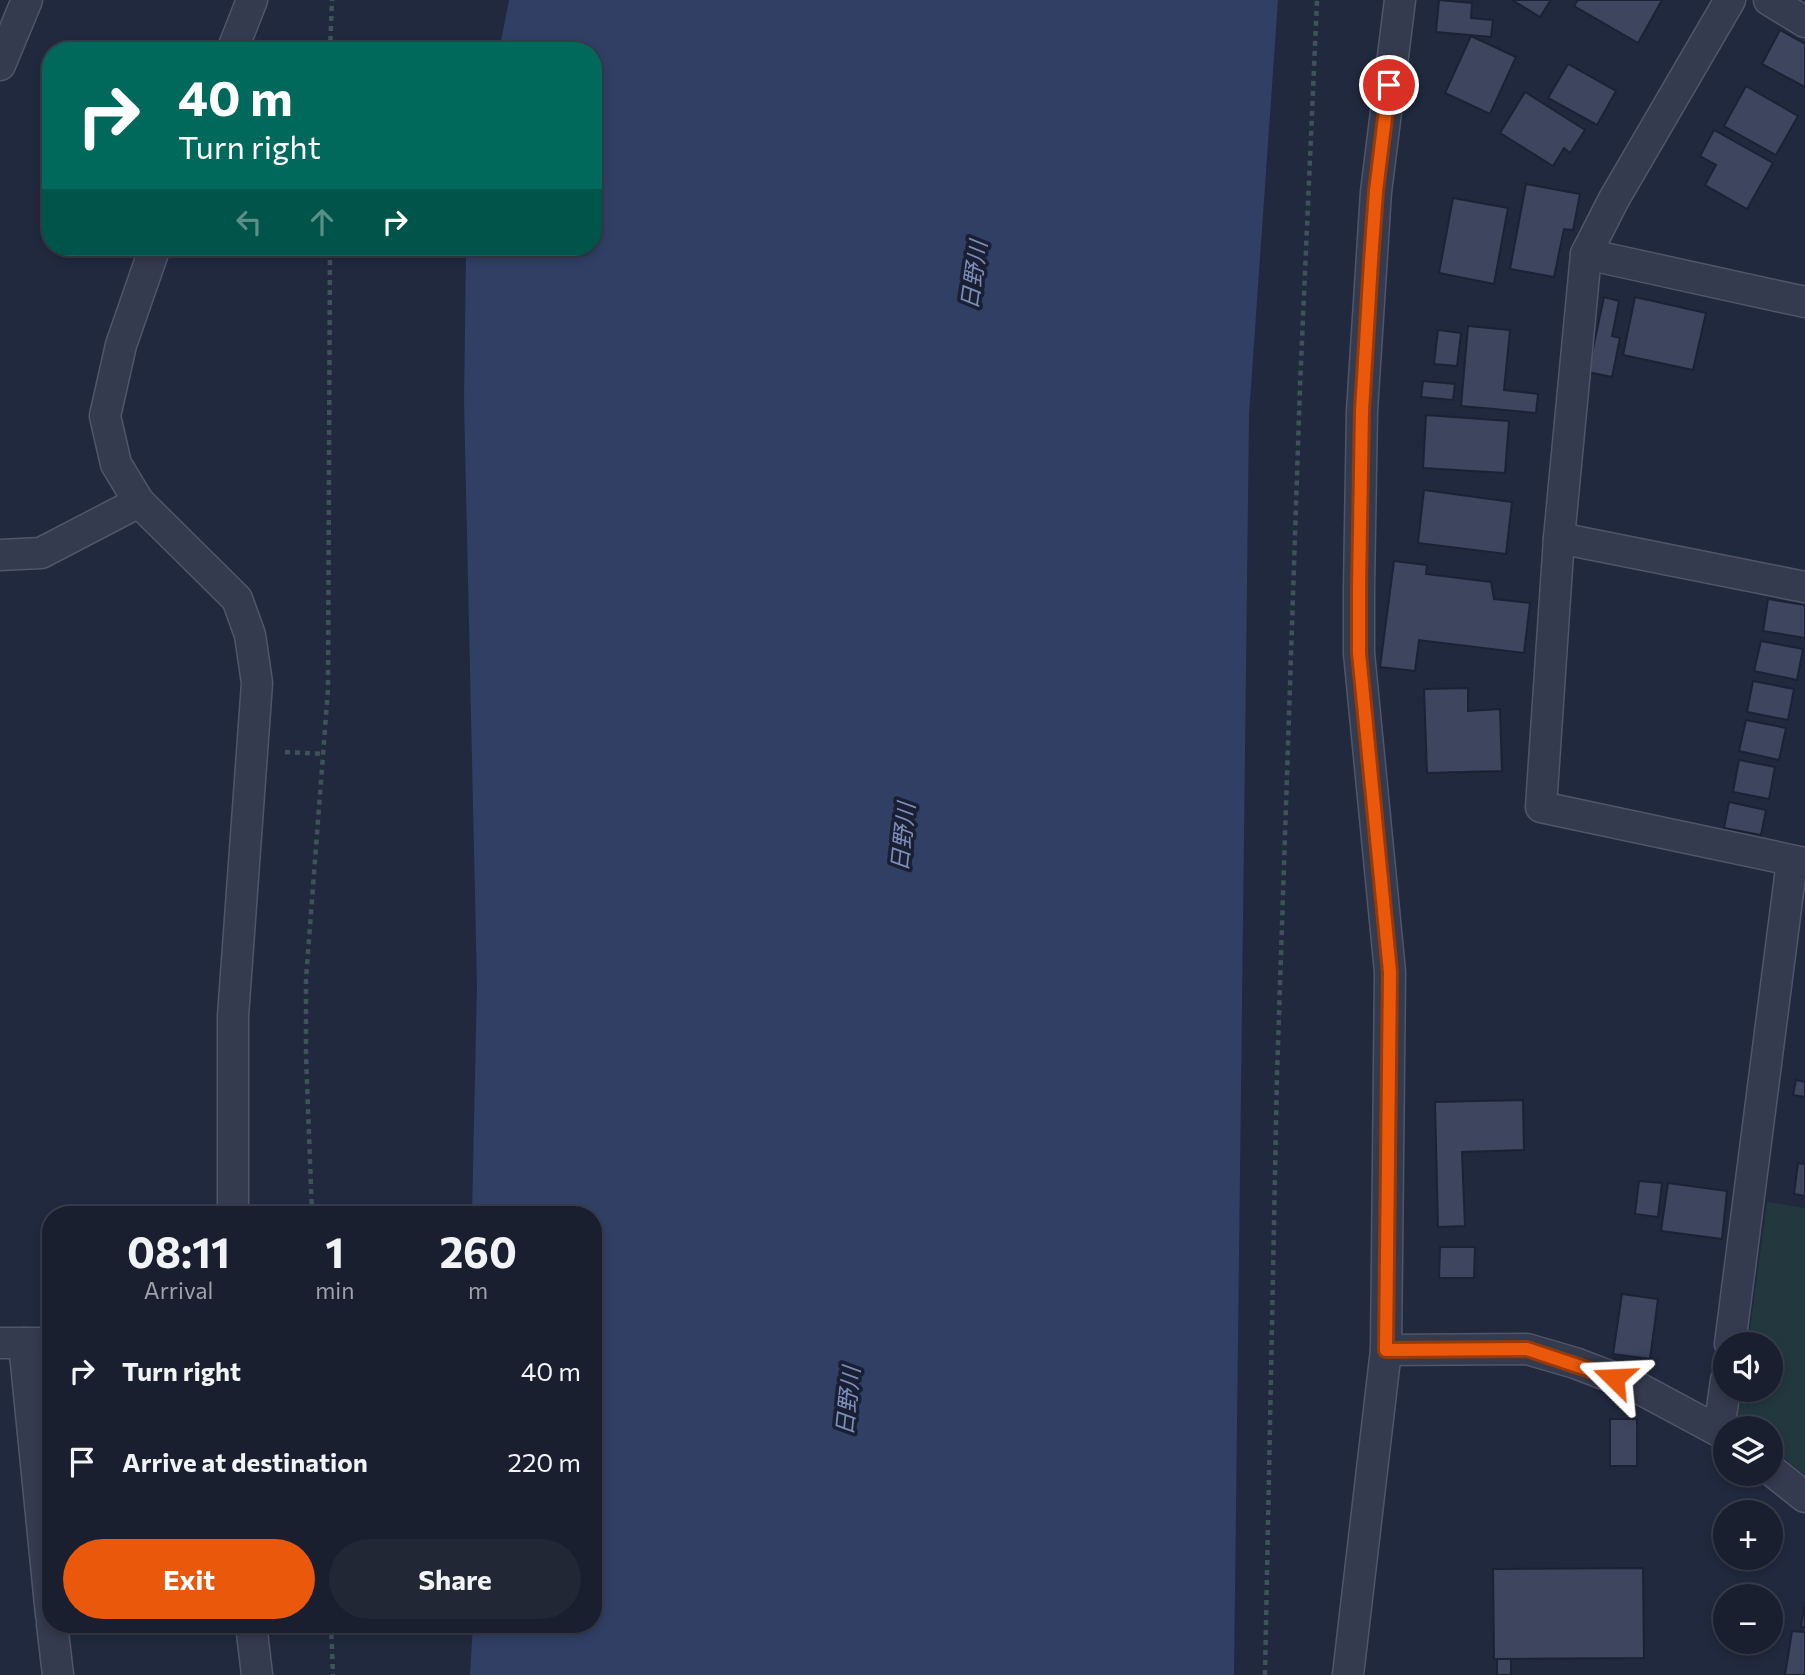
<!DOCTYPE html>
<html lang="en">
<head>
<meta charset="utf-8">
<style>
  :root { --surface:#191f2e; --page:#222736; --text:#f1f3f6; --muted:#9fa2aa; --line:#373d4a; --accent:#ea580c }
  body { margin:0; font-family:Commissioner,"Noto Sans JP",sans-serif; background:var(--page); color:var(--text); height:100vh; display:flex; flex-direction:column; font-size:26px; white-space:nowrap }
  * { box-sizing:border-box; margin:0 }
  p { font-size:23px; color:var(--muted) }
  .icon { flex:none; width:38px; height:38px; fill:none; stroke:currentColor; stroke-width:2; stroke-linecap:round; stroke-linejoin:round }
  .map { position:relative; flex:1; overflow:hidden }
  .details { position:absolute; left:42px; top:1206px; width:560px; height:427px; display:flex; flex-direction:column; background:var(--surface); border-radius:28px; box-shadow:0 4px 10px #0003,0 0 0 2px var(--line) }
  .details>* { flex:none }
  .hud { position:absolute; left:42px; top:42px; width:560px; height:214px; border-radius:28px; box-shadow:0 4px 10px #0003,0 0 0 2px var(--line); background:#00695c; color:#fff; overflow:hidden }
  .controls { position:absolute; left:1713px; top:1332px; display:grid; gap:14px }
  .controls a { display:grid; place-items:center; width:70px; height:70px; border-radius:50%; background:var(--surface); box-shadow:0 4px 10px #0003,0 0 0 2px var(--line); font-size:35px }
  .pin { position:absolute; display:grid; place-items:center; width:60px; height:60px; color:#fff; margin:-30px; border:4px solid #fff; border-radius:50%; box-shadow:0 2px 7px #0007 }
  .me { position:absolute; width:77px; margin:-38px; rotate:291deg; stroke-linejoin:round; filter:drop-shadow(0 0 5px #0008) }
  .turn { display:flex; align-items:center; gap:24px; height:147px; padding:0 21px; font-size:32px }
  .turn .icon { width:91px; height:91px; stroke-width:2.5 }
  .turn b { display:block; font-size:49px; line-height:60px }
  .lanes { display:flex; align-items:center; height:66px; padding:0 21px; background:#0003; justify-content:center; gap:35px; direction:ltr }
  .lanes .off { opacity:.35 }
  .eta { display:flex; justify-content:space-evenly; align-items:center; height:119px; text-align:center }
  .eta b { font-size:42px; font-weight:700; line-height:49px }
  .action { display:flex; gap:14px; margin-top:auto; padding:14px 21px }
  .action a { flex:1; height:80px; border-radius:42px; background:var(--accent); color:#fff; font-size:28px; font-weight:700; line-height:80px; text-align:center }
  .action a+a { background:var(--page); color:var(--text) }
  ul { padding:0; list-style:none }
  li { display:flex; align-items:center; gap:21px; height:91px; padding:0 21px }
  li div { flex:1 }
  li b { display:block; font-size:26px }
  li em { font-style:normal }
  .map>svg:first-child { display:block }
  .green { fill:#23373f }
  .water { fill:#313f65 }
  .building { fill:#3d455f; stroke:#1c2235; stroke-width:2 }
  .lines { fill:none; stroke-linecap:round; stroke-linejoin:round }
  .minor-casing { stroke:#505669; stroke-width:33 }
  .path { stroke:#3e5359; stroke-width:4.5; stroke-dasharray:5 5; stroke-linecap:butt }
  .minor { stroke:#353b4e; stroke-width:30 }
  .route-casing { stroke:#983908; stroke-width:18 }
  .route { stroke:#ea580c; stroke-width:12 }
  .labels { text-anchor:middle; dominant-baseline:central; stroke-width:7; stroke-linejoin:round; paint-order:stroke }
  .water-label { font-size:23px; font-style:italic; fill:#7e8db8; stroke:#1a2033 }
</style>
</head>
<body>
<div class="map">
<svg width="1805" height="1675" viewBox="0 0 1805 1675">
  <rect width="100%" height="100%" fill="#21293e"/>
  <path class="green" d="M1767,1202L1805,1208V1475L1771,1448V1428H1745L1737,1422L1741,1390H1771V1344H1748Z"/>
  <path class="water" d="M509,0H1278L1249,415L1234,1675H470L473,1624H593V1214H472L477,985L464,400L466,256L467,247H593V51H499Z"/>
  <g class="building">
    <path d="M1439,0L1472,3L1471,18L1493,20L1491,37L1436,32Z"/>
    <path d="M1512,0H1551L1540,17Z"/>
    <path d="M1578,0H1662L1638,43L1574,6Z"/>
    <path d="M1780,30L1805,44V87L1762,64Z"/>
    <path d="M1471,36L1516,57L1490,114L1445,93Z"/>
    <path d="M1568,64L1616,91L1597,125L1548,98Z"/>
    <path d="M1746,86L1798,116L1776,155L1724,126Z"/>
    <path d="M1525,92L1585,130L1570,153L1564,148L1553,166L1500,133Z"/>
    <path d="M1714,130L1773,163L1747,209L1705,185L1716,165L1700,156Z"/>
    <path d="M1526,184L1580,194L1573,230L1564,229L1554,277L1510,269Z"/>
    <path d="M1453,198L1508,208L1494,284L1439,273Z"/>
    <path d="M1604,297L1619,301L1612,336L1620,338L1612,377L1588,372Z"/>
    <path d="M1635,297L1706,313L1693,370L1623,355Z"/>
    <path d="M1468,326L1510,330L1504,390L1538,394L1536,413L1461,406Z"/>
    <path d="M1438,330L1461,333L1457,366L1434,364Z"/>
    <path d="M1423,381L1455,384L1453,400L1421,397Z"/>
    <path d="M1426,415L1509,421L1505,473L1423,468Z"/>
    <path d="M1424,490L1512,502L1506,554L1418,543Z"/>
    <path d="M1394,561L1427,565L1426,574L1491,582L1494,599L1530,603L1524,653L1419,640L1415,671L1380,667Z"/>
    <path d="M1768,599L1805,605V638L1763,631Z"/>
    <path d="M1761,641L1803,649L1797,680L1754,671Z"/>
    <path d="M1753,681L1794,689L1788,720L1747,712Z"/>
    <path d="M1468,688V711L1500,709L1502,771L1427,773L1424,689Z"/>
    <path d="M1746,720L1786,728L1779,760L1739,751Z"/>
    <path d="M1739,760L1775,767L1769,799L1733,792Z"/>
    <path d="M1729,802L1766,810L1761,835L1724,828Z"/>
    <path d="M1796,1080L1805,1082V1097L1793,1095Z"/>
    <path d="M1523,1100L1524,1150L1462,1152L1465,1226L1438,1227L1435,1102Z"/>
    <path d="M1798,1163L1805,1164V1196L1794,1194Z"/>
    <path d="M1639,1181L1662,1183L1658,1217L1635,1214Z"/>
    <path d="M1668,1183L1727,1191L1722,1239L1661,1231Z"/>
    <path d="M1440,1247H1475L1474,1278H1439Z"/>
    <path d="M1622,1294L1658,1299L1650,1359L1613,1354Z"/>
    <rect x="1610" y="1419" width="27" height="47"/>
    <path d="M1643,1568L1644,1658L1494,1659L1493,1569Z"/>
    <path d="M1805,1602V1627H1801Z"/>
    <path d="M1792,1631L1805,1632V1675H1785Z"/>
    <rect x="1497" y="1659" width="14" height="16"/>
  </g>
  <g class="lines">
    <g class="minor-casing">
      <g id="minor">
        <path d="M1730,0L1614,199L1586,254L1559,538L1541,807L1805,863"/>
        <path d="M1769,0L1805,22"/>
        <path d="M232,51L252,0"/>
        <path d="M0,65L27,0"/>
        <path d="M155,247L121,345L105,416L116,464L139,502L237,599L250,635L257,683L233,1016V1214"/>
        <path d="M1586,254L1805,302"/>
        <path d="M1559,538L1805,587"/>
        <path d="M0,555L41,553L139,502"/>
        <path d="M0,1343H51"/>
        <path d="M24,1343L51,1615"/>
        <path d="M1730,1344L1792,861"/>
        <path d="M1386,1350L1527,1349L1575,1363L1633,1385L1726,1435"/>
        <path d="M1719,1430L1726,1380"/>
        <path d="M1771,1470L1805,1497"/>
        <path d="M52,1624L58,1675"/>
        <path d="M251,1624L257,1675"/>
        <path d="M1348,1675L1386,1350L1390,972L1359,653V587L1362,411L1376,192L1400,0"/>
      </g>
    </g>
    <g class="path">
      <path d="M330,51L332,0"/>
      <path d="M285,752L323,754"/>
      <path d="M312,1214L306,1056V979L328,689L330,247"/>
      <path d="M331,1624L333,1675"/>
      <path d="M1265,1675L1277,1075L1300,386L1317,0"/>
    </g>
    <use href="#minor" class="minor"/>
  </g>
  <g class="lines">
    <g class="route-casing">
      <path id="route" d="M1389,85L1376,191L1371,261L1362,411L1359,587V653L1390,972L1386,1350L1527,1349L1614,1378"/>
    </g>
    <use href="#route" class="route"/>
  </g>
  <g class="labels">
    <g class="water-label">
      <text transform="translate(973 275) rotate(-82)">日野川</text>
      <text transform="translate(902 837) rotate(-84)">日野川</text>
      <text transform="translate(847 1401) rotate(-84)">日野川</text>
    </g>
  </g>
</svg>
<div class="controls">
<a><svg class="icon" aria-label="sound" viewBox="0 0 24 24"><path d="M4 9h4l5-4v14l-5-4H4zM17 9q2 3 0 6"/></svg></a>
<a><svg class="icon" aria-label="layers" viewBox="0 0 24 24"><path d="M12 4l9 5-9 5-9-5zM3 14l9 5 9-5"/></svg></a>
<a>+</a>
<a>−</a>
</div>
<div class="pin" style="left:1389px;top:85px;background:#d93025"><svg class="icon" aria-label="arrive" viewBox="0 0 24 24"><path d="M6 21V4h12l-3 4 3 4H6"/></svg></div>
<svg class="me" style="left:1614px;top:1378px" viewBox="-20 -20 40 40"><path d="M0-17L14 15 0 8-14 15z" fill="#ea580c" stroke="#fff" stroke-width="4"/></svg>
<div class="hud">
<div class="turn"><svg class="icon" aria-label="right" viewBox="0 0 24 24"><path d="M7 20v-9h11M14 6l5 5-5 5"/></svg><div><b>40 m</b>Turn right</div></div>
<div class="lanes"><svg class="icon off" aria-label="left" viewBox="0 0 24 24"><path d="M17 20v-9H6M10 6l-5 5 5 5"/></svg><svg class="icon off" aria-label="ahead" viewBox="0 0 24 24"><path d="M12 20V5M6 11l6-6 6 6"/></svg><svg class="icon" aria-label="right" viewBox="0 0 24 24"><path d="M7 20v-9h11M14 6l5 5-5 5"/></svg></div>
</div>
<section class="details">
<div class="eta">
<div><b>08:11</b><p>Arrival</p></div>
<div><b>1</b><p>min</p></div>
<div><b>260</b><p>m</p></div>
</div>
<ul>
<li><svg class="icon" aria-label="right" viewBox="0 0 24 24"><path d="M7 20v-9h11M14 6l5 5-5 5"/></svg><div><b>Turn right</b></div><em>40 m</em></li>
<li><svg class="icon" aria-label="arrive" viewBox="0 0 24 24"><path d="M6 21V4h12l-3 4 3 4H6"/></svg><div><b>Arrive at destination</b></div><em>220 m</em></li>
</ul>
<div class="action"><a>Exit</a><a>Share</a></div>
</section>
</div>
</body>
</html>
